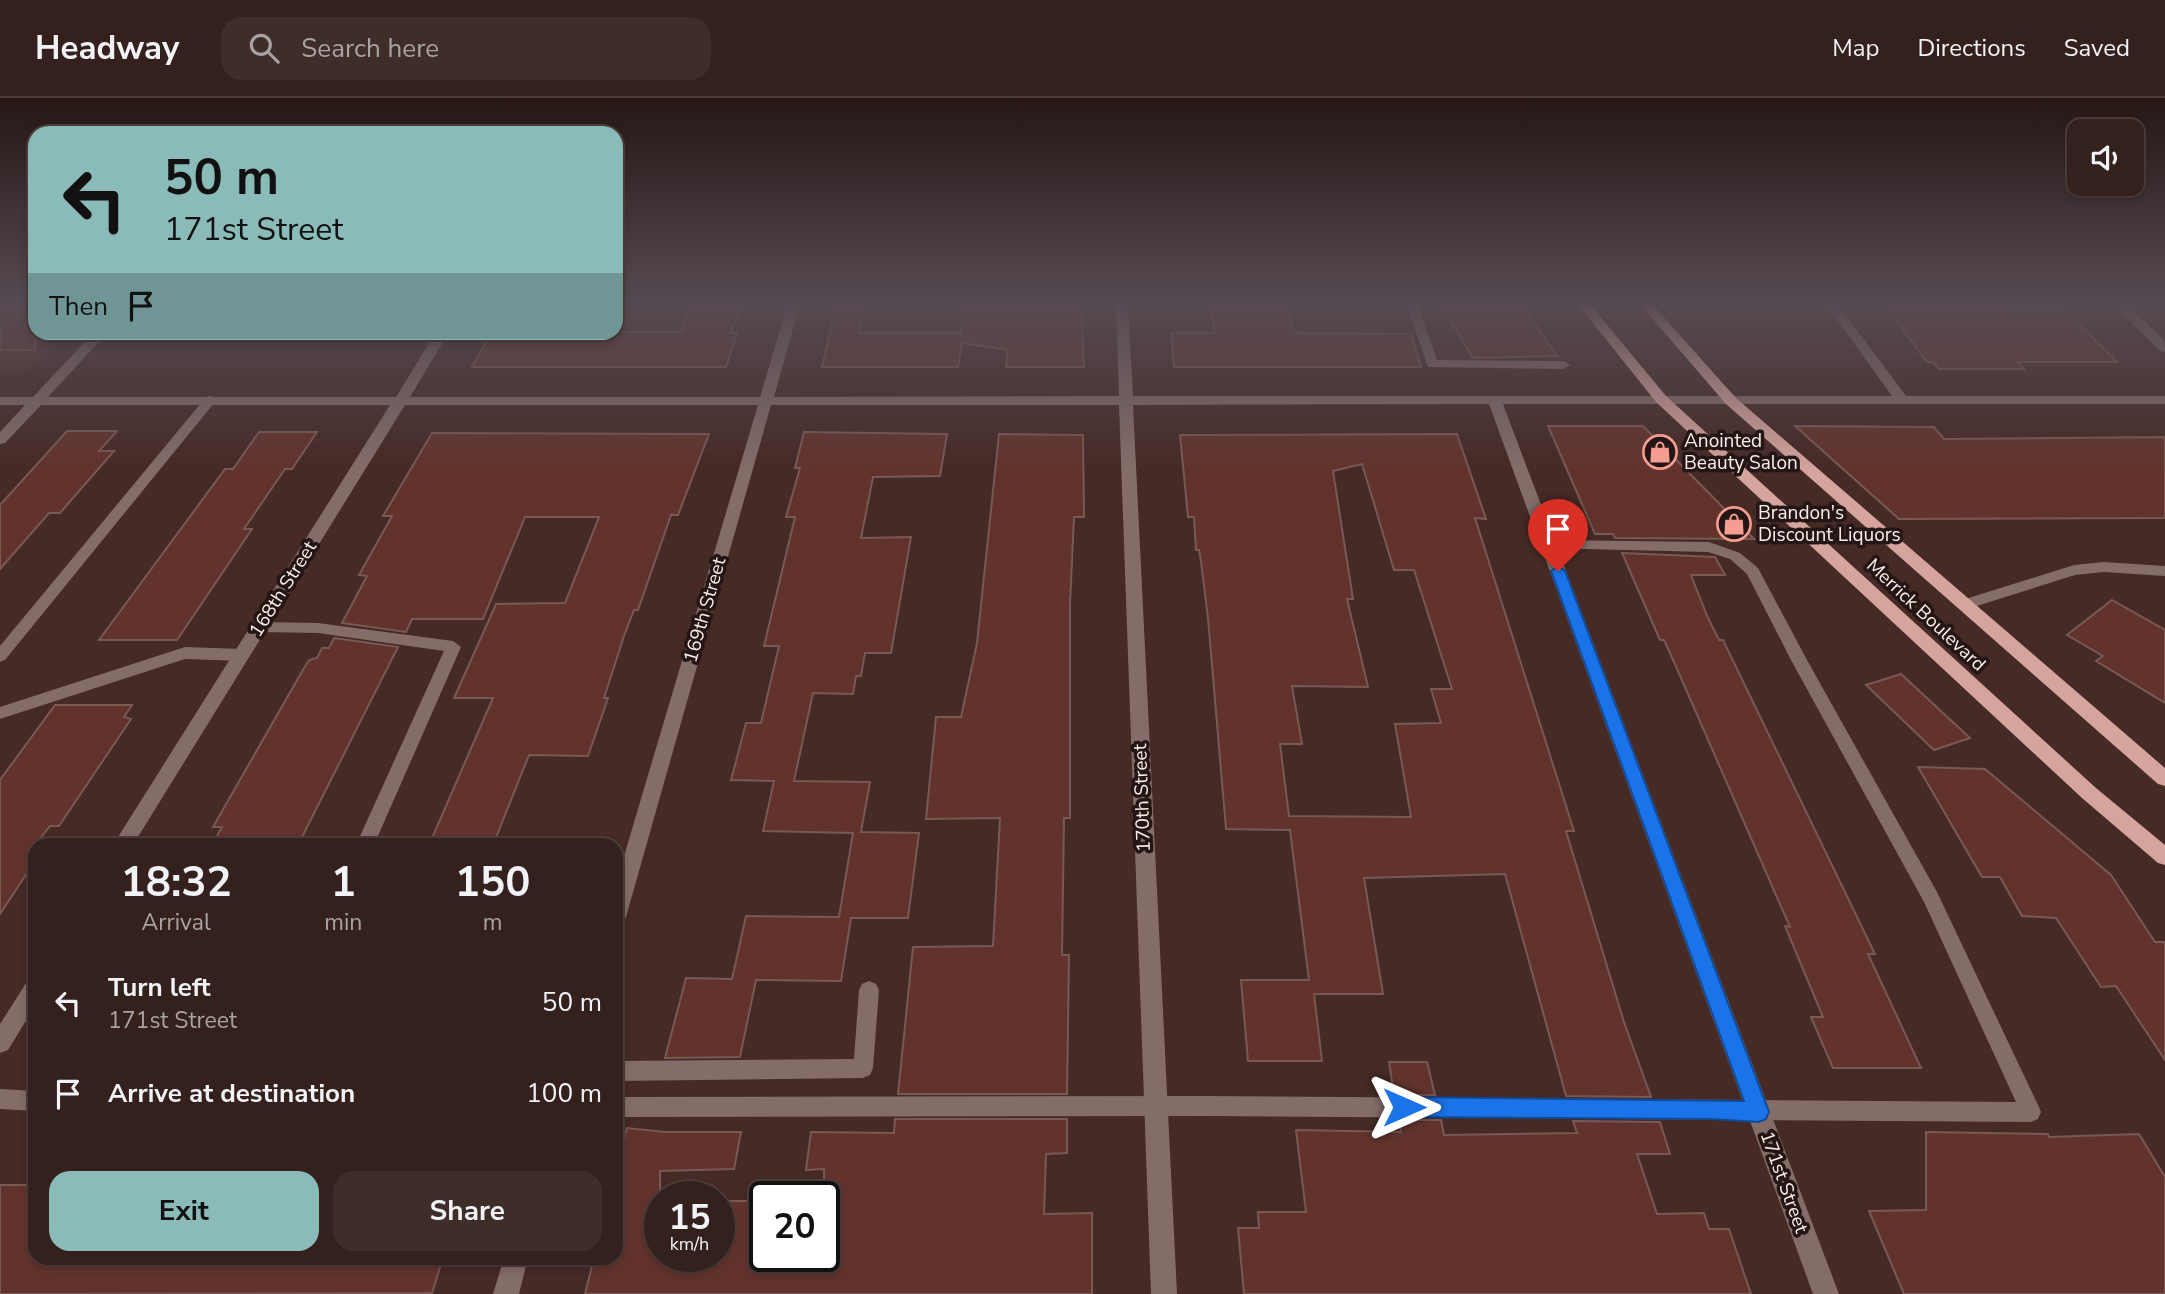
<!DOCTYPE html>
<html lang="en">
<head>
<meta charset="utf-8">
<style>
  :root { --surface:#34201c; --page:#3f2d29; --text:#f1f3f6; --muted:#a9a3a3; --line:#4e3e3b; --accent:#8bbbb9 }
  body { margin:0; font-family:"Nunito Sans",sans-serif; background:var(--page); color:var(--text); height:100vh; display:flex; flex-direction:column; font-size:26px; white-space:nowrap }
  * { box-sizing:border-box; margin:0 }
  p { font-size:23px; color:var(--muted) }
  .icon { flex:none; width:38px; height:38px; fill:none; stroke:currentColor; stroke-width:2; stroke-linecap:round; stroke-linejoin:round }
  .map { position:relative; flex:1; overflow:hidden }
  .drawer { position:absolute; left:28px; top:740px; width:595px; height:427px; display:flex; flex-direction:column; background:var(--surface); border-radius:21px; box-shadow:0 4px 10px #0003,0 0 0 2px var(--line) }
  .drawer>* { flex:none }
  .top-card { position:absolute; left:28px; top:28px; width:595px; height:214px; border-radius:21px; box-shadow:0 4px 10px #0003,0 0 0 2px var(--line); background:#8bbbb9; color:#111; overflow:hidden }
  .fabs { position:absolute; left:2067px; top:21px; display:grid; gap:14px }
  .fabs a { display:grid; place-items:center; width:77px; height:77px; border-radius:14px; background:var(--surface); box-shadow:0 4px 10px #0003,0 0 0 2px var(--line); font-size:35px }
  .speed { position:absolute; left:644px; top:1083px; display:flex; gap:14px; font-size:35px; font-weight:700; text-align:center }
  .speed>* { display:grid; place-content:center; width:91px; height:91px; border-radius:50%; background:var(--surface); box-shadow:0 4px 10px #0003,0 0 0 2px var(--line); line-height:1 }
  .speed small { font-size:18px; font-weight:400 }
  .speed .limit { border:4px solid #111; border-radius:10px; background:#fff; color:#111 }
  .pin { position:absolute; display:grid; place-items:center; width:60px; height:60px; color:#fff; margin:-72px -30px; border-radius:50% 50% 50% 0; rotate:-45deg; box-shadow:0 0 7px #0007 }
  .pin .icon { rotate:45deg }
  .me { position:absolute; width:77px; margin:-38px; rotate:90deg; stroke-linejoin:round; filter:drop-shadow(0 0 5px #0008) }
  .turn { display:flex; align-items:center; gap:24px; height:147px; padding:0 21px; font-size:32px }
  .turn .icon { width:91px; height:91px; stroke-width:2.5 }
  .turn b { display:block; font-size:49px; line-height:60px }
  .then { display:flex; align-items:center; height:66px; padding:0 21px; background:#0003; gap:14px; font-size:26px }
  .eta { display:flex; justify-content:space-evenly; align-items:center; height:119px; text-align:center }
  .eta b { font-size:42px; font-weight:700; line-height:49px }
  .cta { display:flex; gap:14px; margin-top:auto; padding:14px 21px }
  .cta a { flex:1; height:80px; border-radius:21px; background:var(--accent); color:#111; font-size:28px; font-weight:700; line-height:80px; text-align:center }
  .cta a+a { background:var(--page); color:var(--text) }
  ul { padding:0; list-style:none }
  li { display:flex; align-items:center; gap:21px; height:91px; padding:0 21px }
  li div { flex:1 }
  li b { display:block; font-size:26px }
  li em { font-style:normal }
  header { display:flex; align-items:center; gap:42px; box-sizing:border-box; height:98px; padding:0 35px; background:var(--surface); border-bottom:2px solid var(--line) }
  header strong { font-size:33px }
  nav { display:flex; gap:38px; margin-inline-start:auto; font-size:24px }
  .search { width:490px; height:63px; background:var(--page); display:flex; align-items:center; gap:18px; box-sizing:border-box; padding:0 24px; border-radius:21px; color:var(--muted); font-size:26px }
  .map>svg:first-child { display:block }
  .built { fill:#54312c }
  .building { fill:#62332d; stroke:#785954; stroke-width:2; fill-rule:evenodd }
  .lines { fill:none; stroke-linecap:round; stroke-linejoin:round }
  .lane { fill:#846c68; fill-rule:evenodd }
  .street { fill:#846c68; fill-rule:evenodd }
  .primary { fill:#d5a49d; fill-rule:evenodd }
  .route { fill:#1a73e8; stroke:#114b97; stroke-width:2 }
  .labels { text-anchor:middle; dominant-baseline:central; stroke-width:7; stroke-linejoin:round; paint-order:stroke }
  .poi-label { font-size:19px; fill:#fdeeeb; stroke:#231614; text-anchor:start }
  .street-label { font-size:19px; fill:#fdeeeb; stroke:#231614 }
</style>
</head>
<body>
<header>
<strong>Headway</strong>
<div class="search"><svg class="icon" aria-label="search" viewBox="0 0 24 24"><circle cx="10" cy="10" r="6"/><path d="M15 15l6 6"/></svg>Search here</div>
<nav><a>Map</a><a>Directions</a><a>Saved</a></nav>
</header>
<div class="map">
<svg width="2165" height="1196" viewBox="0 0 2165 1196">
  <rect width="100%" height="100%" fill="#452a26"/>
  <path class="built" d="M0,205H35V234L64,235L25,274H0Z"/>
  <g class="building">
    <rect x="0" y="205" width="35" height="47"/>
    <path d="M690,205L742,206L730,235H737L726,269H472L492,234H680Z"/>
    <path d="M837,205H865L859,235H961L964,207L1081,208L1084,269H1006L1008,252L962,245L958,269H822Z"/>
    <path d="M1210,205H1284L1294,235L1411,236L1421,269H1174L1171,235H1215Z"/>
    <path d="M1440,205H1521L1557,258L1473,260Z"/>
    <path d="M1883,205H2005L2012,212H2066L2117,264H2018L2024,271H1939L1933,264H1927Z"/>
    <path d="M1548,328H1643L1754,441L1615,440L1613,436H1595Z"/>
    <path d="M1795,328L1934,329L1944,341L2165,339V420L1899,421Z"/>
    <path d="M67,333H117L99,353H114L60,415H49L0,471V407Z"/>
    <path d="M259,334H317L292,371H285L244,431H252L177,542H99L225,371H233Z"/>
    <path d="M804,334L947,336L940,378L873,379L861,440L911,439L891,555H865L861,578H856L853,596L813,595L794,683L870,684L861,734L919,735L908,820H851L841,883L756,882L740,959L665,960L686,880L732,881L746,818L839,819L853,735L763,733L774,683L731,682L746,625H761L779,548H764L795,419H786L800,370H795Z"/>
    <path d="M432,335L709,336L678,417H671L638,512H634L624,538L604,600H608L588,658L529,657L493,747H429L493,600H454L496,506L565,505L599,419H525L483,521H412L406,534L342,525L367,478L359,477L392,418H383Z"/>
    <path d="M999,336L1083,337L1084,419H1074L1070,506V720H1064L1062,857H1069L1067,996H898L913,849L993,848L1000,720L926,721L936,619H961L977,545Z"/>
    <path d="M1457,336L1486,421L1475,420L1574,733H1566L1624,924L1651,999L1566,998L1505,776L1364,780L1383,896H1314L1322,963H1248L1241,882H1309L1290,732L1226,731L1208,520L1201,464L1199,452H1196L1194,419H1188L1180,337ZM1362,366L1394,472H1414L1452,591H1431L1441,625L1395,626L1411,719L1289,718L1280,646H1302L1292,588L1368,589L1347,501H1353L1333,373Z"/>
    <path d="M1622,455L1715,459L1725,477H1691L1708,520L1719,542H1723L1875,856H1868L1921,970H1833L1811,919H1823L1785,828L1790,829L1674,564L1664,542H1660Z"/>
    <path d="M2112,502L2165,532V605L2096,563L2103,558L2067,537Z"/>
    <path d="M334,540L398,549L298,747H212L222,729H213L304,570L309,562L317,560L322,550H329Z"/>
    <path d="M1901,576L1970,640L1934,652L1866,587Z"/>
    <path d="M55,607H132L124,619L131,621L59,728H50L35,747V763L0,816V682Z"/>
    <path d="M1918,669L1985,671L2111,777L2155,844H2165V962L2116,888L2101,889L2056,820L2022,818L2000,779H1982Z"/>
    <path d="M1389,964H1427L1435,997H1394Z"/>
    <path d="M895,1021H1067V1055L1046,1056L1044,1116L1092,1115V1196H585L594,1160H616V1071L627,1030L665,1034H741L734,1071L660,1073V1158H719V1103H765V1158H824V1071L806,1072L811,1034L894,1035Z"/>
    <path d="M1399,1022H1441L1444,1037L1577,1035L1573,1023L1660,1024L1670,1056H1637L1657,1116L1704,1115L1709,1131H1729L1751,1196H1244L1238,1130H1259L1258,1114H1306L1296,1032L1401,1034Z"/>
    <path d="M1926,1034L2048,1036L2049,1039L2139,1036L2165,1079V1196H1904L1869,1113L1926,1112Z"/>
    <path d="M0,1087H35V1160H443L432,1195L0,1196Z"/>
  </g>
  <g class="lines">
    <g class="lane">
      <path d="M1406,205H1417L1437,262L1564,263L1570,267L1564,271L1428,269Z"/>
      <path d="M210,298L214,299V305L5,562L0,564V548L206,299Z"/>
      <path d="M1548,442L1709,444L1740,455L1758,470L1807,562L1937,794L2038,1007L2041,1014L2038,1021L2031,1024L1208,1018L616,1019V999L1208,998L2016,1004L1924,804L1791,562L1747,476L1730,461L1708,454L1543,450L1541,447Z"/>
      <path d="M2104,464L2165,468V478L2104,474L2075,477L1964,512L1957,507L1959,503L2074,467Z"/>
      <path d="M260,524L318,525L453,543L461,549L374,747H356L444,553L318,535L260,534L253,529Z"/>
      <path d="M185,549L242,551L250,557L242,563L185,561L0,621V609Z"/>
      <path d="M869,883L876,886L879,892L873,970L870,977L863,980L616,983V963L854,961L859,892L862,886Z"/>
      <path d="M0,991L35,993V1013L0,1011Z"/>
    </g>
    <g class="street">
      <path d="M788,205H800L774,299L1119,298L1116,205H1128L1133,298H1892L1825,205H1837L1906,298H2165V306H1503L1839,1196H1813L1489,306L1133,307L1177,1196H1151L1119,307H771L626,819L623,825L616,828V785L758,307H405L133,747H113L390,307H41L5,345L0,346V334L25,307H0V299H33L94,234H108L48,299H396L436,234H449L410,299H760Z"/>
      <path d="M2112,205H2125L2165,243V254L2160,253Z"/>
      <path d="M35,879V908L8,952L0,955V926L28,882Z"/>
      <path d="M504,1160H528L519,1196H493Z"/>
    </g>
    <g class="primary">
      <path d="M1577,205H1589L1666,298L2096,690L2165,747V767L2158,765L2082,700L1656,304Z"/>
      <path d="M1639,205H1651L1736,300L2165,670V688L2158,686L1726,306Z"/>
    </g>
  </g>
  <linearGradient id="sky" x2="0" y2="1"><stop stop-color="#261715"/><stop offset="0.55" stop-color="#564a52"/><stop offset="1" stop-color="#564a52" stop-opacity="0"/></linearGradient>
  <rect width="2165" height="372" fill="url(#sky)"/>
  <path class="route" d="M1558,468L1565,473L1769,1014L1766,1021L1759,1024L1711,1021L1404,1019L1397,1016L1394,1009L1397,1002L1404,999L1744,1003L1551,473Z"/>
  <defs>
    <g id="shop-ring" transform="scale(1.75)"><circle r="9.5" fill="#231614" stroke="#f59d90" stroke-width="1.5"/><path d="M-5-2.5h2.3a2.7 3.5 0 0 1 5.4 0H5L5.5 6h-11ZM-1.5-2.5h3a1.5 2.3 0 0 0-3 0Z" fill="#f59d90"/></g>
  </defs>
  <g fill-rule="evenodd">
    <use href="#shop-ring" x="1660" y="354"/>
    <use href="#shop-ring" x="1734" y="426"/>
  </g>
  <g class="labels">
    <g class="poi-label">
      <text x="1684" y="343">Anointed<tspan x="1684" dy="22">Beauty Salon</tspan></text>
      <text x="1758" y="415">Brandon's<tspan x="1758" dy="22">Discount Liquors</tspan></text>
    </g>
    <g class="street-label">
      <text transform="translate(283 491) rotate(-58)">168th Street</text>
      <text transform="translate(705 512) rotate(-74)">169th Street</text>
      <text transform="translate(1926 517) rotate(43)">Merrick Boulevard</text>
      <text transform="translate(1142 700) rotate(-92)">170th Street</text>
      <text transform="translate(1784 1084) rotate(70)">171st Street</text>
    </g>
  </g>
</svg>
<div class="fabs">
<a><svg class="icon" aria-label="sound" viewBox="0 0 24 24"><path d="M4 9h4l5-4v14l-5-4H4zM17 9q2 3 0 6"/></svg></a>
</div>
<div class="speed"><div>15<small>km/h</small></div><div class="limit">20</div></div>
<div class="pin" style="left:1558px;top:473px;background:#d93025"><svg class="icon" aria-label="arrive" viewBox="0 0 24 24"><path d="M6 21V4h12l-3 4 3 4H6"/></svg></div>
<svg class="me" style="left:1404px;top:1009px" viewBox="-20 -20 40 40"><path d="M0-17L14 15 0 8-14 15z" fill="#1a73e8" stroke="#fff" stroke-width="4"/></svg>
<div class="top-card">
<div class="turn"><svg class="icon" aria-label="left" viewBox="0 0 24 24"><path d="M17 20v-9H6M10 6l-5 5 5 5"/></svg><div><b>50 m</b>171st Street</div></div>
<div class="then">Then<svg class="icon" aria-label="arrive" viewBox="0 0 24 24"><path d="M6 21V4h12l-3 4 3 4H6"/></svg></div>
</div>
<section class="drawer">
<div class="eta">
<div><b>18:32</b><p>Arrival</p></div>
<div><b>1</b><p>min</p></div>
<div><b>150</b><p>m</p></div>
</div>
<ul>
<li><svg class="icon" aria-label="left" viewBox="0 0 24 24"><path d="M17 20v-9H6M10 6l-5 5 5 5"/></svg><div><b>Turn left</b><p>171st Street</p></div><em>50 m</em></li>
<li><svg class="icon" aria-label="arrive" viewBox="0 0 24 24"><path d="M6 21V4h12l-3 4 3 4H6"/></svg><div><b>Arrive at destination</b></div><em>100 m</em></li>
</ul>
<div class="cta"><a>Exit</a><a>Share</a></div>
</section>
</div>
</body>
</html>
